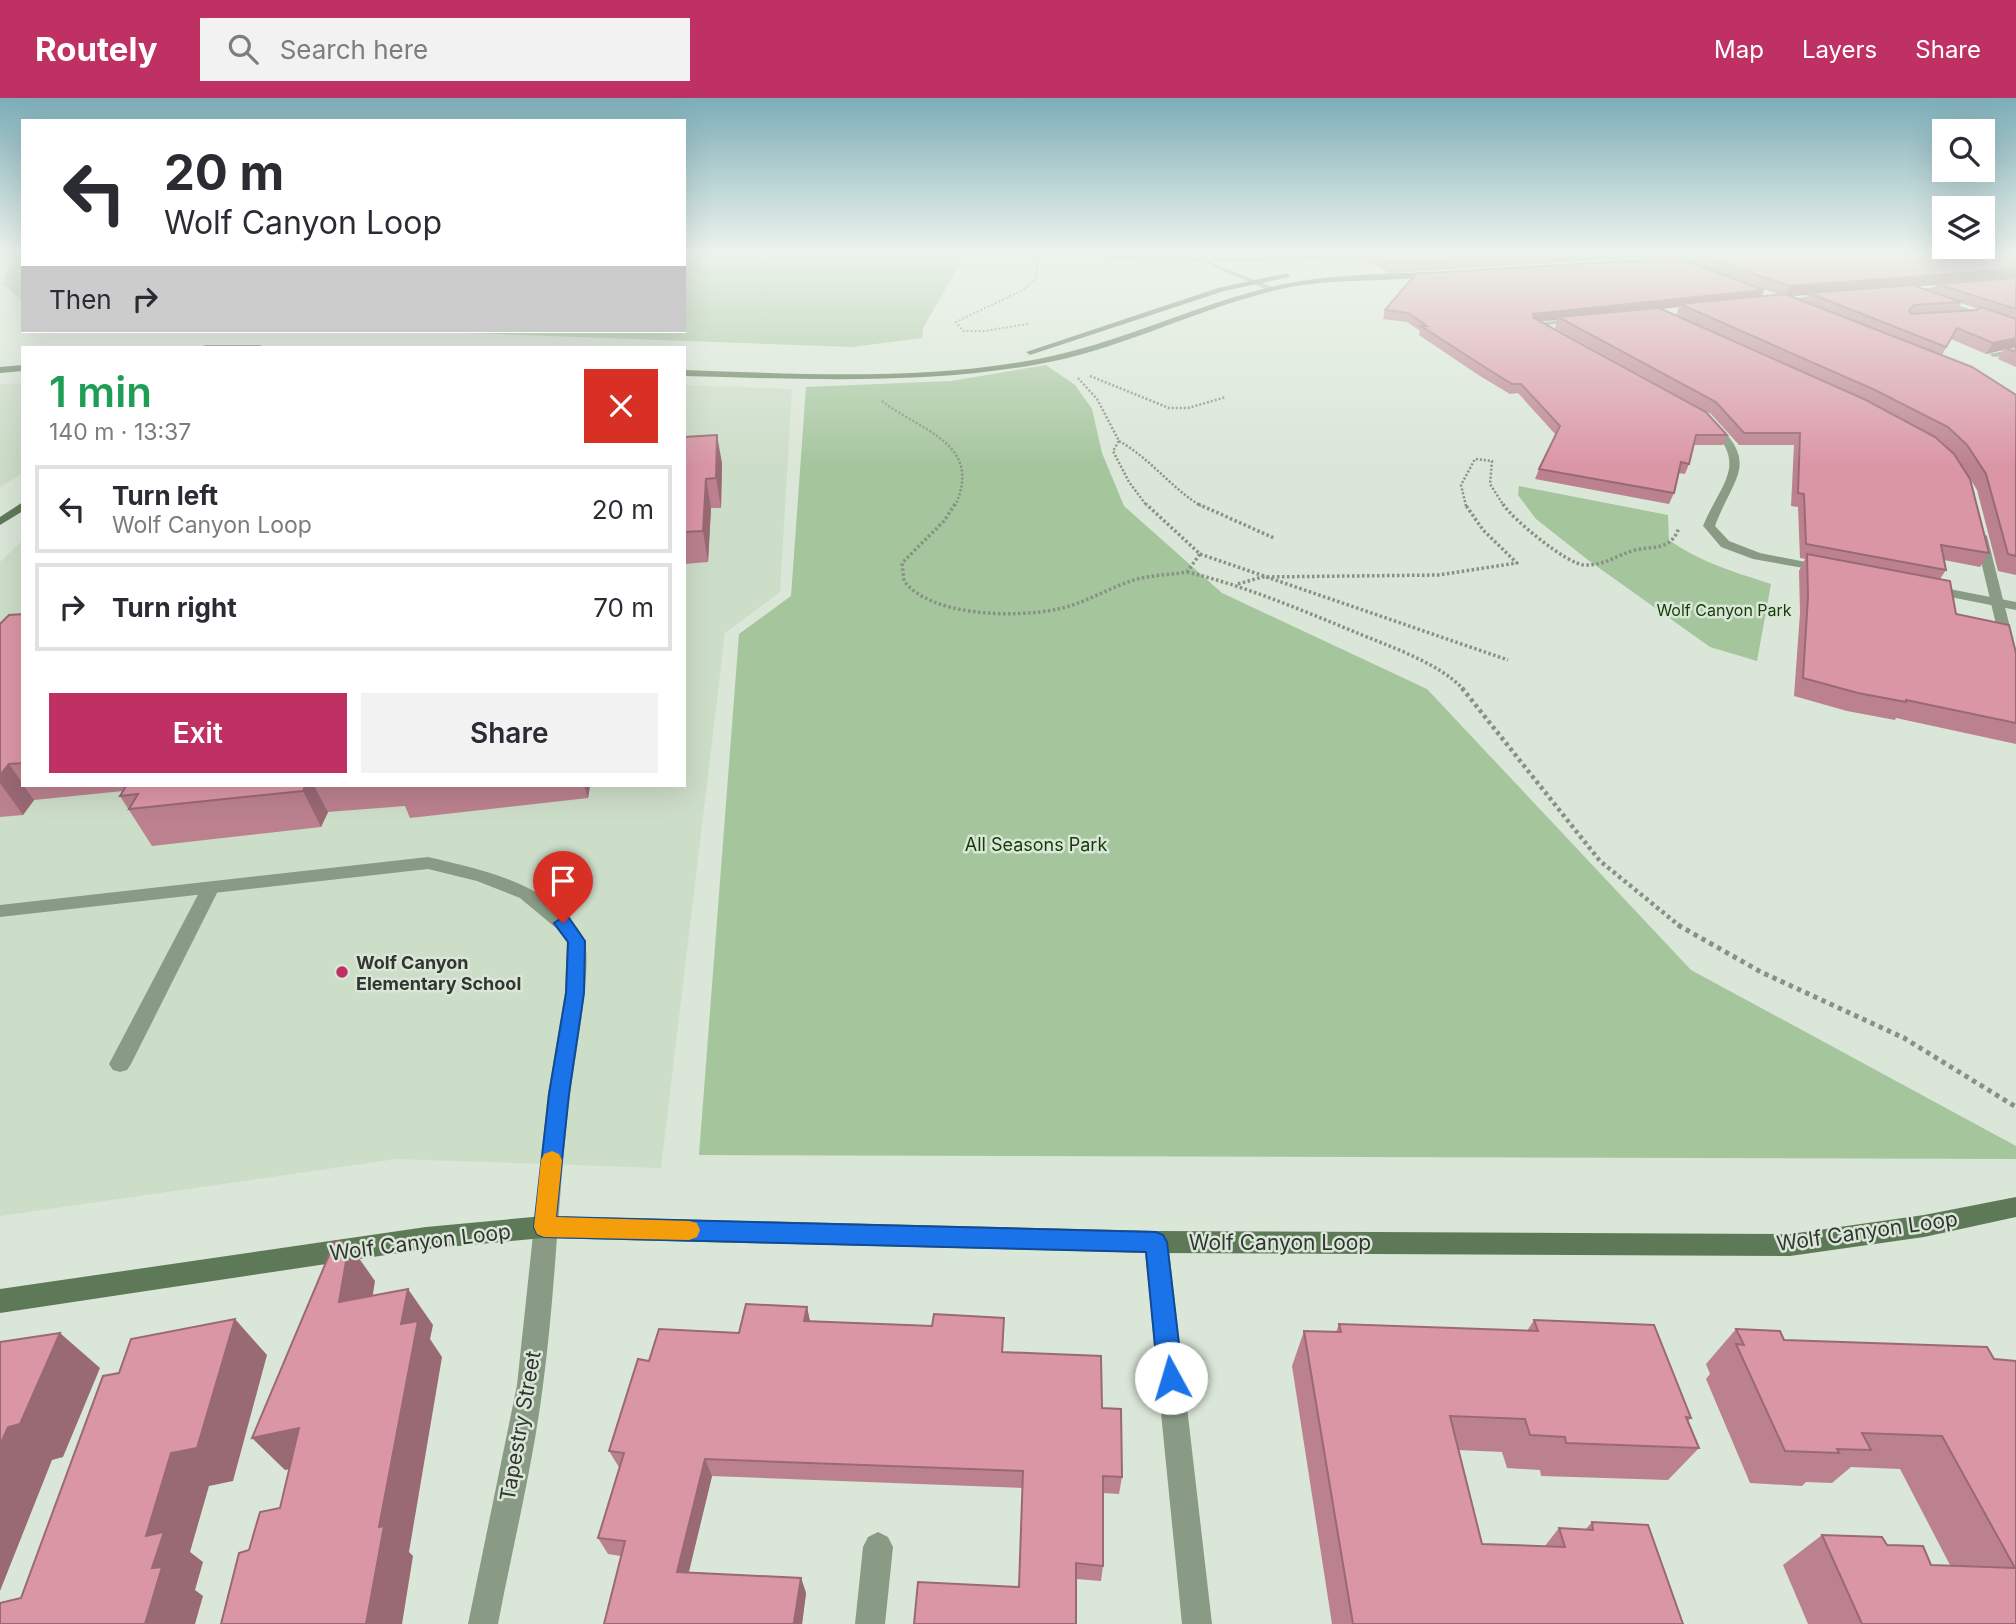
<!DOCTYPE html>
<html lang="en">
<head>
<meta charset="utf-8">
<style>
  :root { --surface:#fff; --page:#f2f2f3; --text:#2b2b33; --muted:#7c7c81; --line:#e1e1e2; --accent:#bf3162 }
  body { margin:0; font-family:Inter,sans-serif; background:var(--page); color:var(--text); height:100vh; display:flex; flex-direction:column; font-size:26px; white-space:nowrap }
  * { box-sizing:border-box; margin:0 }
  p { font-size:23px; color:var(--muted) }
  .icon { flex:none; width:38px; height:38px; fill:none; stroke:currentColor; stroke-width:2; stroke-linecap:round; stroke-linejoin:round }
  .map { position:relative; flex:1; overflow:hidden }
  .details { position:absolute; left:21px; top:248px; width:665px; height:441px; display:flex; flex-direction:column; background:var(--surface); border-radius:0px; box-shadow:0 7px 28px #0002 }
  .details>* { flex:none }
  .top-card { position:absolute; left:21px; top:21px; width:665px; height:214px; border-radius:0px; box-shadow:0 7px 28px #0002; background:#fff; color:var(--text); overflow:hidden }
  .fabs { position:absolute; left:1932px; top:21px; display:grid; gap:14px }
  .fabs a { display:grid; place-items:center; width:63px; height:63px; border-radius:0px; background:var(--surface); box-shadow:0 7px 28px #0002; font-size:35px }
  .pin { position:absolute; display:grid; place-items:center; width:60px; height:60px; color:#fff; margin:-72px -30px; border-radius:50% 50% 50% 0; rotate:-45deg; box-shadow:0 0 7px #0007 }
  .pin .icon { rotate:45deg }
  .me { position:absolute; width:77px; margin:-38px; rotate:354deg; stroke-linejoin:round; filter:drop-shadow(0 0 5px #0008) }
  .turn { display:flex; align-items:center; gap:24px; height:147px; padding:0 28px; font-size:32px }
  .turn .icon { width:91px; height:91px; stroke-width:2.5 }
  .turn b { display:block; font-size:49px; line-height:60px }
  .then { display:flex; align-items:center; height:66px; padding:0 28px; background:#0003; gap:14px; font-size:26px }
  .round { display:grid; place-items:center; flex:none; width:74px; height:74px; border-radius:0px; background:var(--page) }
  .summary { display:flex; align-items:center; justify-content:space-between; height:119px; padding:0 28px }
  h1 { font-size:42px; font-weight:600; line-height:52px; color:#1e9e55 }
  .cta { display:flex; gap:14px; margin-top:auto; padding:14px 28px }
  .cta a { flex:1; height:80px; border-radius:0px; background:var(--accent); color:#fff; font-size:28px; font-weight:600; line-height:80px; text-align:center }
  .cta a+a { background:var(--page); color:var(--text) }
  ul { padding:0; list-style:none }
  li { display:flex; align-items:center; gap:21px; height:88px; margin:0 14px 10px; padding:0 14px; border:4px solid var(--line); border-radius:0px }
  li div { flex:1 }
  li b { display:block; font-size:26px }
  li em { font-style:normal }
  header { display:flex; align-items:center; gap:42px; box-sizing:border-box; height:98px; padding:0 35px; background:var(--accent); color:#fff }
  header strong { font-size:33px }
  nav { display:flex; gap:38px; margin-inline-start:auto; font-size:24px }
  .search { width:490px; height:63px; background:var(--page); display:flex; align-items:center; gap:18px; box-sizing:border-box; padding:0 24px; border-radius:0px; color:var(--muted); font-size:26px }
  .map>svg:first-child { display:block }
  .built { fill:#ccddc8 }
  .green { fill:#a5c59d }
  .lines { fill:none; stroke-linecap:round; stroke-linejoin:round }
  .path-far4 { stroke:#889186; stroke-width:2; stroke-dasharray:2 2; stroke-linecap:butt }
  .path-far3 { stroke:#889186; stroke-width:2.5; stroke-dasharray:2 2; stroke-linecap:butt }
  .path-far2 { stroke:#889186; stroke-width:3.5; stroke-dasharray:2.5 2.5; stroke-linecap:butt }
  .path-far1 { stroke:#889186; stroke-width:4.5; stroke-dasharray:3.5 3.5; stroke-linecap:butt }
  .path { stroke:#889186; stroke-width:5; stroke-dasharray:4.5 4.5; stroke-linecap:butt }
  .lane { fill:#899b85; fill-rule:evenodd }
  .street { fill:#899b85; fill-rule:evenodd }
  .secondary { fill:#5e7958; fill-rule:evenodd }
  .wall { fill:#bc818f; fill-rule:evenodd }
  .shaded-wall { fill:#996974 }
  .building { fill:#db96a6; stroke:#996974; stroke-width:2 }
  .route { fill:#1a73e8; stroke:#114b97; stroke-width:2 }
  .slow { fill:#f59e0b }
  .poi-dot { fill:#bf3162; stroke:#dae6d7; stroke-width:2.5 }
  .labels { text-anchor:middle; dominant-baseline:central; stroke-width:5; stroke-linejoin:round; paint-order:stroke }
  .far-park-label { font-size:16px; fill:#133c07; stroke:#dae6d7 }
  .park-label { font-size:18px; fill:#133c07; stroke:#dae6d7 }
  .poi-label { font-size:18px; font-weight:bold; fill:#313630; stroke:#dae6d7; text-anchor:start }
  .near-street-label { font-size:21px; fill:#313630; stroke:#dae6d7 }
</style>
</head>
<body>
<header>
<strong>Routely</strong>
<div class="search"><svg class="icon" aria-label="search" viewBox="0 0 24 24"><circle cx="10" cy="10" r="6"/><path d="M15 15l6 6"/></svg>Search here</div>
<nav><a>Map</a><a>Layers</a><a>Share</a></nav>
</header>
<div class="map">
<svg width="2016" height="1526" viewBox="0 0 2016 1526">
  <rect width="100%" height="100%" fill="#dae6d7"/>
  <g class="built">
    <path d="M23,285V375L0,389V286Z"/>
    <path d="M684,287L792,291L780,494L725,535L661,1070L396,1061L0,1118V464L23,442V688H684Z"/>
  </g>
  <g class="green">
    <path d="M21,154H23V204L3,186L7,173Z"/>
    <path d="M684,154H967L923,230L922,240L852,249L412,233H684Z"/>
    <path d="M1046,267L1075,287L1092,311L1102,355L1124,408L1222,495L1427,591L1691,872L2016,1048V1061L699,1057L739,536L791,498L806,289L951,283Z"/>
    <path d="M1519,388L1668,417L1669,442C1700,464 1734,474 1771,486L1757,563L1710,549L1588,462L1536,421L1518,397Z"/>
  </g>
  <g class="lines">
    <path class="path-far4" d="M1028,226L985,233H963L956,224L1023,192L1036,181L1039,154"/>
    <g class="path-far3">
      <path d="M1090,278L1169,310H1188L1226,299"/>
      <path d="M1078,280L1097,301L1119,343L1113,353L1129,384L1147,408"/>
      <path d="M882,303C920,333 984,345 955,408"/>
      <path d="M1119,343C1150,360 1171,390 1201,408"/>
      <path d="M1466,408L1461,387L1475,361L1492,363L1490,386L1504,408"/>
    </g>
    <g class="path-far2">
      <path d="M955,406L944,423L902,465L904,483C931,519 1017,520 1058,511C1084,506 1108,490 1134,482C1151,477 1169,477 1187,474L1200,456L1146,406"/>
      <path d="M1198,406L1274,440"/>
      <path d="M1503,406C1512,421 1567,466 1584,467C1604,468 1617,457 1635,452C1652,448 1672,453 1679,429"/>
      <path d="M1200,456L1508,562"/>
      <path d="M1187,474C1245,488 1299,511 1355,534C1388,548 1440,565 1464,592"/>
      <path d="M1238,486L1262,479L1438,477L1517,465L1483,432L1465,406"/>
    </g>
    <path class="path-far1" d="M1462,590L1600,763L1681,829"/>
    <path class="path" d="M1678,827L1761,874L1904,940L2016,1009"/>
    <g class="lane">
      <path d="M1935,200L2016,226V231L1935,204Z"/>
      <path d="M2016,251V257L1993,259L1989,256Z"/>
      <path d="M1981,434L1987,438L2016,553V585L2009,581L1975,438Z"/>
      <path d="M210,785L219,791L131,966L127,972L120,974L113,972L109,966L201,791Z"/>
    </g>
    <g class="street">
      <path d="M1195,154H1202L1215,166L1277,191L1270,193L1211,168Z"/>
      <path d="M1957,187L1960,191L1901,195L1897,193Z"/>
      <path d="M1831,196L1834,200L1775,205L1771,203Z"/>
      <path d="M1580,219L1583,223L1537,228L1533,226Z"/>
      <path d="M1707,322H1713C1761,366 1733,379 1715,428L1729,443L1760,455L1826,468V474L1753,461L1721,449L1705,430L1703,428C1721,384 1750,367 1707,326Z"/>
      <path d="M1929,487L2016,504V512L1925,494V488Z"/>
      <path d="M428,759C483,772 553,786 583,839C595,860 573,968 570,997C558,1093 556,1190 543,1287C533,1367 513,1447 498,1526H468L517,1287L548,996L565,895L567,844L556,830L520,800L477,783L428,771L0,819V807Z"/>
      <path d="M1156,1133L1165,1136L1168,1144L1212,1526H1182L1144,1144L1147,1136Z"/>
      <path d="M878,1434L888,1439L893,1449L885,1526H855L863,1449L868,1439Z"/>
    </g>
    <g class="secondary">
      <path d="M1721,159L1723,162L1665,166L1662,164Z"/>
      <path d="M1434,174L1437,178C1382,185 1327,179 1273,193C1191,213 1118,253 1034,267C919,287 801,281 684,278V272C802,276 922,283 1038,261C1121,245 1191,208 1271,189C1324,176 1379,176 1434,174Z"/>
      <path d="M1287,175L1290,179L1224,193L1030,257L1026,254L1218,190Z"/>
      <path d="M205,247H260L264,250H201Z"/>
      <path d="M23,267V273L0,275V269Z"/>
      <path d="M23,404V413L0,427V419Z"/>
      <path d="M2016,1099V1119L1924,1139L1790,1158L1156,1155L544,1140L426,1151L0,1215V1191L426,1129L544,1118L1156,1133L1790,1136L1924,1117Z"/>
    </g>
  </g>
  <g class="wall">
    <path d="M1108,154H1203L1202,163L1107,162Z"/>
    <path d="M1206,154H1654L1652,159L1390,175L1362,161L1216,164Z"/>
    <path d="M1659,154H2016V269L1998,261L2003,252L1986,256L1951,241L1942,257L2016,297V477L1998,473L1977,392L1959,362L1955,358L1989,455L1980,469L1944,462L1946,472L1940,481L1956,516L2016,555V646L1896,620L1895,622L1847,613L1794,598L1800,515L1799,473L1805,461L1800,460L1798,409L1791,408L1794,347H1739L1711,316L1555,230L1557,222L1541,223L1727,337L1723,347H1693L1689,366L1685,376L1678,375L1674,395L1669,406L1535,381L1539,371L1556,337L1518,295L1510,296L1480,278L1419,237L1420,233L1407,224L1383,221L1385,212L1409,184L1411,176L1696,167L1699,157L1658,159ZM1699,168L1781,197L1762,198L1764,192ZM1936,187L1932,194L1915,188ZM1808,197L1805,204L1790,198ZM1961,205L1978,211L1957,213ZM1679,209L1676,217L1662,211Z"/>
    <path d="M684,339L722,365L721,410H711L708,464L684,466Z"/>
    <path d="M23,516V688H590L588,700L410,720L405,708L328,714L321,729L152,748L120,698L123,693L34,702L23,717L0,719V526Z"/>
    <path d="M807,1209L810,1224L932,1228L1004,1220L1003,1254L1102,1310L1122,1379L1119,1396L1103,1395V1468L1101,1483L1076,1481L1019,1489L1023,1390L712,1378L689,1474L801,1480L806,1495L802,1526L621,1458L608,1456L598,1440L620,1371L609,1353L649,1263L739,1235Z"/>
    <path d="M1534,1222L1691,1320L1688,1323L1699,1350L1668,1382L1541,1378L1540,1372L1507,1370L1502,1354L1458,1352L1482,1446L1544,1449L1559,1430L1586,1431L1592,1424L1683,1526H1332L1292,1268L1304,1233L1336,1234L1339,1226L1527,1233Z"/>
    <path d="M1736,1231L1784,1242L2016,1263V1526H1808L1783,1467L1822,1437L1887,1447L1931,1467H1950L1900,1371L1851,1369L1832,1385L1806,1384L1802,1388L1750,1385L1706,1281L1710,1276L1706,1266Z"/>
  </g>
  <g class="shaded-wall">
    <path d="M2016,171V180L1937,186L1936,187L1812,196L1809,195V197L1786,198L1790,188Z"/>
    <path d="M1764,192L1761,201L1680,206L1679,209L1562,221L1558,219L1557,222L1531,224L1533,216Z"/>
    <path d="M2016,240V249L2005,250L2003,252L1986,256L1993,245Z"/>
    <path d="M717,337L722,365L721,410L716,380Z"/>
    <path d="M706,381L711,410L708,464L703,433Z"/>
    <path d="M9,666L23,686V688H24L34,702L23,717L0,685V677Z"/>
    <path d="M305,688H314L328,714L321,729L303,693Z"/>
    <path d="M584,688H590L588,700Z"/>
    <path d="M349,1146L375,1183L366,1239L339,1204Z"/>
    <path d="M408,1191L433,1227L430,1241L442,1259L409,1454L413,1458L402,1526H366L379,1429L401,1226Z"/>
    <path d="M807,1209L811,1228L804,1223Z"/>
    <path d="M235,1221L267,1257L233,1383L209,1388L190,1454L203,1464L195,1492L203,1498L195,1526H145L152,1470L146,1438L171,1355Z"/>
    <path d="M60,1235L100,1270L63,1359L52,1362L0,1493V1347L8,1329Z"/>
    <path d="M299,1330L330,1363L285,1372L252,1340Z"/>
    <path d="M705,1361L712,1378L685,1489L677,1474Z"/>
    <path d="M801,1480L806,1495L802,1526H795L794,1524Z"/>
  </g>
  <g class="building">
    <path d="M1369,154H1581L1392,165Z"/>
    <path d="M1740,154H2016V171L1790,188L1699,157Z"/>
    <path d="M1678,160L1764,192L1533,216L1534,220L1706,314L1727,337H1696L1689,366L1681,364L1674,395L1539,371L1560,328L1521,286H1512L1483,268L1421,228H1427L1408,215L1385,212L1415,177L1411,176Z"/>
    <path d="M2016,180V211L1937,186Z"/>
    <path d="M1912,187L1962,204L1914,207L1909,212L1911,216L1977,212L1981,209L2016,221V240L1993,245L1957,230L1946,249L1809,195Z"/>
    <path d="M1785,196L1972,269L2016,297V458L2008,456L1986,376L1967,347L1948,329L1875,292L1680,206Z"/>
    <path d="M1659,210L1866,302L1935,339L1954,356L1970,381L1989,455L1941,447L1946,472L1806,446L1804,396L1798,395L1800,335H1744L1716,304L1558,219Z"/>
    <path d="M2016,248V254L2005,250Z"/>
    <path d="M717,337L716,380L706,381L703,433L684,434V339Z"/>
    <path d="M1807,456L1950,483L1956,516L2009,527L2016,555V625L1906,602V604L1858,595L1803,580L1808,498Z"/>
    <path d="M23,516V665L9,666L0,677V526L9,517Z"/>
    <path d="M126,688H305L303,693L129,711L138,696L120,698Z"/>
    <path d="M335,1143L349,1146L339,1204L408,1191L401,1226L418,1223L379,1429L384,1428L366,1526H221L239,1455L249,1452L260,1414L280,1410L299,1330L252,1340Z"/>
    <path d="M746,1206L807,1209L804,1223L932,1228L934,1216L1004,1220L1002,1254L1101,1258L1102,1310L1121,1311L1122,1379L1103,1378V1468L1076,1465V1526H914L918,1484L1019,1489L1023,1373L705,1361L677,1474L801,1480L794,1524H799V1526H604L625,1443L598,1440L624,1355L609,1353L638,1261L649,1263L659,1231L739,1235Z"/>
    <path d="M235,1221L197,1350L171,1355L146,1438L164,1434L152,1470L162,1469L145,1526H0V1505L21,1500L103,1278L119,1275L131,1241Z"/>
    <path d="M1534,1222L1654,1227L1691,1320L1686,1319L1699,1350L1566,1345L1565,1339L1530,1337L1525,1321L1450,1318L1482,1446L1565,1449L1559,1430L1593,1432L1592,1424L1648,1427L1683,1526H1353L1304,1233L1341,1234L1339,1226L1538,1233Z"/>
    <path d="M1736,1231L1780,1233L1784,1242L1987,1249L1994,1261L2016,1263V1526H1862L1822,1437L1882,1439L1887,1447L1923,1448L1931,1467L2015,1470L1942,1338L1862,1335L1871,1352L1837,1351L1839,1355L1785,1353L1736,1246L1744,1247Z"/>
    <path d="M60,1235L20,1326L8,1329L0,1347V1244Z"/>
  </g>
  <linearGradient id="sky" x2="0" y2="1"><stop stop-color="#7cadb8"/><stop offset="0.42" stop-color="#eef4ed"/><stop offset="1" stop-color="#eef4ed" stop-opacity="0"/></linearGradient>
  <rect width="2016" height="368" fill="url(#sky)"/>
  <path class="route" d="M563,819L569,820L585,843L584,895L569,996L556,1119L1156,1134L1163,1137L1167,1144L1183,1280L1179,1289L1171,1292L1162,1289L1158,1280L1146,1154L544,1139L537,1136L534,1129L549,996L566,895L568,844L554,825Z"/>
  <path class="slow" d="M552,1053L559,1056L562,1062L556,1119L689,1123L697,1125L700,1132L697,1139L689,1142L544,1139L537,1136L534,1129L541,1062L544,1056Z"/>
  <circle class="poi-dot" cx="342" cy="874" r="7"/>
  <g class="labels">
    <g class="far-park-label">
      <text x="1724" y="512">Wolf Canyon Park</text>
    </g>
    <g class="park-label">
      <text x="1036" y="746">All Seasons Park</text>
    </g>
    <g class="poi-label">
      <text x="356" y="864">Wolf Canyon<tspan x="356" dy="21">Elementary School</tspan></text>
    </g>
    <g class="near-street-label">
      <text transform="translate(1867 1133) rotate(-8)">Wolf Canyon Loop</text>
      <text transform="translate(420 1144) rotate(-7)">Wolf Canyon Loop</text>
      <text x="1280" y="1144">Wolf Canyon Loop</text>
      <text transform="translate(520 1328) rotate(-80)">Tapestry Street</text>
    </g>
  </g>
</svg>
<div class="fabs">
<a><svg class="icon" aria-label="search" viewBox="0 0 24 24"><circle cx="10" cy="10" r="6"/><path d="M15 15l6 6"/></svg></a>
<a><svg class="icon" aria-label="layers" viewBox="0 0 24 24"><path d="M12 4l9 5-9 5-9-5zM3 14l9 5 9-5"/></svg></a>
</div>
<div class="pin" style="left:563px;top:825px;background:#d93025"><svg class="icon" aria-label="arrive" viewBox="0 0 24 24"><path d="M6 21V4h12l-3 4 3 4H6"/></svg></div>
<svg class="me" style="left:1171px;top:1280px" viewBox="-20 -20 40 40"><circle r="19" fill="#fff"/><path d="M0-13L10 11 0 6-10 11z" fill="#1a73e8"/></svg>
<div class="top-card">
<div class="turn"><svg class="icon" aria-label="left" viewBox="0 0 24 24"><path d="M17 20v-9H6M10 6l-5 5 5 5"/></svg><div><b>20 m</b>Wolf Canyon Loop</div></div>
<div class="then">Then<svg class="icon" aria-label="right" viewBox="0 0 24 24"><path d="M7 20v-9h11M14 6l5 5-5 5"/></svg></div>
</div>
<section class="details">
<div class="summary"><div><h1>1 min</h1><p>140 m · 13:37</p></div><a class="round" style="background:#d93025;color:#fff"><svg class="icon" aria-label="close" viewBox="0 0 24 24"><path d="M6 6l12 12M18 6L6 18"/></svg></a></div>
<ul>
<li><svg class="icon" aria-label="left" viewBox="0 0 24 24"><path d="M17 20v-9H6M10 6l-5 5 5 5"/></svg><div><b>Turn left</b><p>Wolf Canyon Loop</p></div><em>20 m</em></li>
<li><svg class="icon" aria-label="right" viewBox="0 0 24 24"><path d="M7 20v-9h11M14 6l5 5-5 5"/></svg><div><b>Turn right</b></div><em>70 m</em></li>
</ul>
<div class="cta"><a>Exit</a><a>Share</a></div>
</section>
</div>
</body>
</html>
